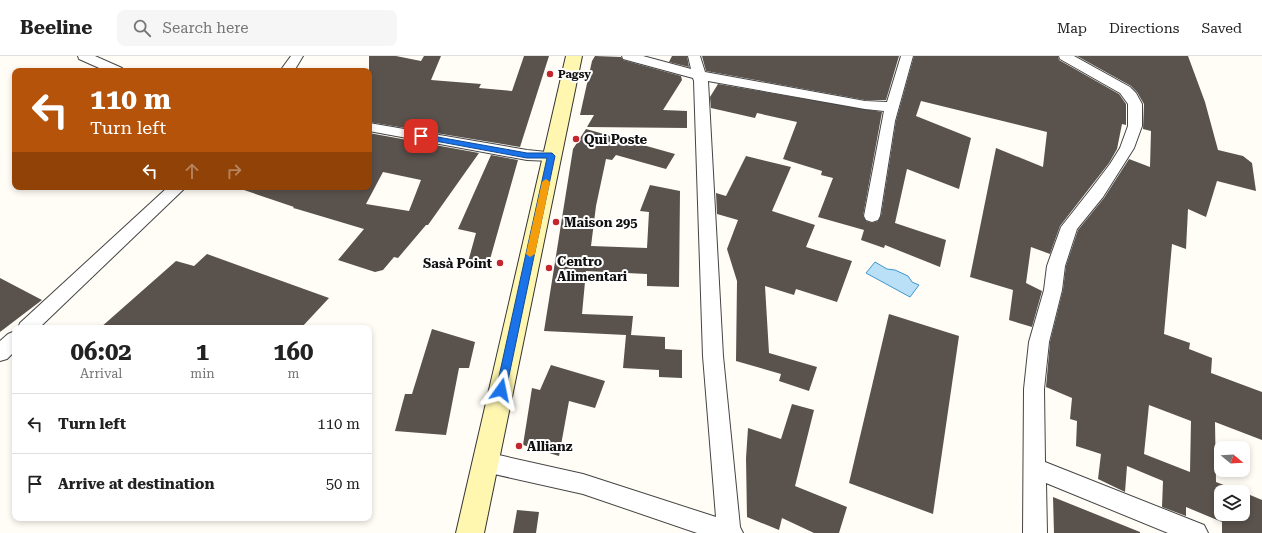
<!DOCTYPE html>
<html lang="en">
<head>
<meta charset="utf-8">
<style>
  :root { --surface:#fff; --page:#f6f6f6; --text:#222; --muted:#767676; --line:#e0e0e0 }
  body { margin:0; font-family:"Roboto Serif",serif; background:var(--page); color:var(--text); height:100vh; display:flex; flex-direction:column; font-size:15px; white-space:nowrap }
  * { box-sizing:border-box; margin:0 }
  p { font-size:13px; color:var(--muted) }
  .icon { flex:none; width:22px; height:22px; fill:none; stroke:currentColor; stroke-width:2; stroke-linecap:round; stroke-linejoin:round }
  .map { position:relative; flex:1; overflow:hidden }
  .sheet { position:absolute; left:12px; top:269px; width:360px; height:196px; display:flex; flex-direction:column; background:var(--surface); border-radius:8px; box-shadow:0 2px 6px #0003 }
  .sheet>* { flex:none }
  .banner { position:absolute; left:12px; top:12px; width:360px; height:122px; border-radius:8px; box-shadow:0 2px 6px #0003; background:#b45309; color:#fff; overflow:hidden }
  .needle { width:26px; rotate:108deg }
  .controls { position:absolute; left:1214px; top:385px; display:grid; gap:8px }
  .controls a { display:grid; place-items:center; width:36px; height:36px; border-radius:8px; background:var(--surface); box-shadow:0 2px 6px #0003; font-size:20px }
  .pin { position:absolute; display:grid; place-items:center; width:34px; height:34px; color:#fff; margin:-17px; border-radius:8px; box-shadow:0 2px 6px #0006 }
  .me { position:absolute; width:44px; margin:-22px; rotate:12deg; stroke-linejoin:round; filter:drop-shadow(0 0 3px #0008) }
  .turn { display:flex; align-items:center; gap:14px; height:84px; padding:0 12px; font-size:18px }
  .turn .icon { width:52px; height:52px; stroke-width:2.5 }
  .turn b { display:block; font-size:28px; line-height:34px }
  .lanes { display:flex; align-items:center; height:38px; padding:0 12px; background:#0003; justify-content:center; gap:20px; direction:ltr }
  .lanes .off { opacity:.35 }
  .eta { display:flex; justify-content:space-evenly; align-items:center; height:68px; text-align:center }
  .eta b { font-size:24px; font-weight:700; line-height:28px }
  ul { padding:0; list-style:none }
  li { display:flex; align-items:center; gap:12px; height:60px; padding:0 12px; border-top:1px solid var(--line) }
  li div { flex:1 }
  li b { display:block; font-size:15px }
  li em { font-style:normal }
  header { display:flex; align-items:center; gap:24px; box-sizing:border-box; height:56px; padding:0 20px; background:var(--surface); border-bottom:1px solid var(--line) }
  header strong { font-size:19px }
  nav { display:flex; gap:22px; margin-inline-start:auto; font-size:14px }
  .search { width:280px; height:36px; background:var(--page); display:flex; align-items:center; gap:10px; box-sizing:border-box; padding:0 14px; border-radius:8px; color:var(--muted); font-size:15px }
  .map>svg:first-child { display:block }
  .water { fill:#b9e0f7; stroke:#3f96cf }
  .building { fill:#5a524d; fill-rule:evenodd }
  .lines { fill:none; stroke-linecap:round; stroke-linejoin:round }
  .street-casing { stroke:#444; stroke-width:2 }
  .secondary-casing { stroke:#333; stroke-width:2 }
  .street { fill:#fff; fill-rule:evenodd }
  .secondary { fill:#fff6b0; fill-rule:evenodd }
  .route { fill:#1a73e8; stroke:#114b97 }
  .slow { fill:#f59e0b }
  .poi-dot { fill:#c4262e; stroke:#fff; stroke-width:1.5 }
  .labels { text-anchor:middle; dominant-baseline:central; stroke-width:4; stroke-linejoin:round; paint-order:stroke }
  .far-poi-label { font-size:11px; font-weight:bold; fill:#111; stroke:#fff; text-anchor:start }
  .poi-label { font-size:13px; font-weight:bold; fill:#111; stroke:#fff; text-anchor:start }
</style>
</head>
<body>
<header>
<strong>Beeline</strong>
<div class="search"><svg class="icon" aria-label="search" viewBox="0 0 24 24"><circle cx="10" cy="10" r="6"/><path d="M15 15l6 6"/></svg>Search here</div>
<nav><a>Map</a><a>Directions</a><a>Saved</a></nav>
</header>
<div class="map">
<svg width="1262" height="477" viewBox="0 0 1262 477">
  <rect width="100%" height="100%" fill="#fffdf5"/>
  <path class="water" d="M875,206L887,213L895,214L908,220L912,226L919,229L910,241L866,217Z"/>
  <g class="building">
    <path d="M369,0H396L421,5L424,0H441L431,24L481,28L479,32L512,35L524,0H549L520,91L369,66Z"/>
    <path d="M595,0L621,1L623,4L681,20L682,24L663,54L687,55V72L587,71L594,59H580L592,5Z"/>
    <path d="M672,0H687L689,11L669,6Z"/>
    <path d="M702,0H899L886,44H865L706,15Z"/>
    <path d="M914,0H1058L1059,4L1119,38L1126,48V69L1122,68L1117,93L1109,107L1060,170L1050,198L1031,191L1026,227L1042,235L1032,271L1009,264L1013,234L970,221L996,92L1043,111L1047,76L921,45L916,60L971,82L959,133L907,113L895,167L946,184L940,211L885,189L884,192L861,184L864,174L818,161L833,122L821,119L822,115L783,103L797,66L757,57L755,62L711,52L710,41L718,28L882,56L863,160L866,165L872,167L878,165L881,160L896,65Z"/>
    <path d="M1077,0H1188L1205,46L1218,94L1243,100L1252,107L1256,135L1217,125L1206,161L1188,153L1186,193L1172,188L1164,278L1190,287L1189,293L1212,302L1211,317L1262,336V384L1215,366L1216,426L1242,436H1221V458H1243V436L1262,444V477H1222V466L1186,451V460L1162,451L1163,425L1127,410L1125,436L1098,423L1101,398L1076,390L1077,365L1070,363L1072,342L1046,331L1050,286L1063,234L1066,210L1078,174L1104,142L1129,103L1150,111L1151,75L1143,73L1144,48L1137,36L1131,30ZM1149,349L1191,365L1190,416L1144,398Z"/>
    <path d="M586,73L675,98L666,113L616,99L612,104L606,103L596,150L591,190L647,192L649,156L640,155L650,129L680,135L679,231L647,230V218L586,215L582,258L633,260L631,279L665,281V293L682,294V322L659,321V314L623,312L626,279L544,275L573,93Z"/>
    <path d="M369,77L479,97L428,169H426L398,202L394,201L383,214L375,216L338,204L364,173L297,153L293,152L294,151L244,134V131H369ZM383,116L421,124L409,155L366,148Z"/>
    <path d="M491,99L518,104L487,214L468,206L476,177L458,173Z"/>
    <path d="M746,100L791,111L772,155L815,169L806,191L852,205L837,246L796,233L794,239L765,230L769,297L817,311L809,335L779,325L781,318L736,305L737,225L727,193L738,164L717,158L716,137L726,140Z"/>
    <path d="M207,198L329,242L301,272H100L176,205L194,210Z"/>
    <path d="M0,222L42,244L0,276Z"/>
    <path d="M889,258L959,280L933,458L849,427Z"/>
    <path d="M432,273L475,286L469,312H459L446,379L395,375L405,338H412Z"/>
    <path d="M551,309L605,325L595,352L569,345L559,400L523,389L532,332L540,334Z"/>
    <path d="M792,348L814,354L795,430L847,451L839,477H814L782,462L779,474L747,461L746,402L748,372L781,383Z"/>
    <path d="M1053,441L1140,476V477H1054Z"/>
    <path d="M517,454L539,456L536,477H513Z"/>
  </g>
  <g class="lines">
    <g class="street-casing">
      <g id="street">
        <path d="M78,0H95L122,12L124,15H106L79,3Z"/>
        <path d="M291,0H303L294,15H280Z"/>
        <path d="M622,0H643L691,13L688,0H700L705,16L865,45L887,46L901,0H913L895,65L880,160L878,164L872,166L866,164L864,160L884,55L865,53L708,25L723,300L740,471L743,477H697L583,438L485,416L477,413L474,406L477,399L485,396L583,418L716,461L703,300L694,25L693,22L623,3Z"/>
        <path d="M1059,0H1074L1130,31L1136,37L1142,48V70L1134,92L1103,141L1077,173L1065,210L1062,234L1049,286L1044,333L1045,406L1204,469L1208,477H1168L1046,427L1047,477H1023L1024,333L1029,286L1044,234L1047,210L1061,171L1091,133L1110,108L1120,92L1128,70V48L1120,37L1060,3Z"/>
        <path d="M369,67L527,94L557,97L559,100L557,103L552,105L527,104L369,75Z"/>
        <path d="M168,131H186L39,272H18L20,267Z"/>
        <path d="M15,275V295L7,303L0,305V285L8,278Z"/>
      </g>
    </g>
    <g class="secondary-casing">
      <path id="secondary" d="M566,0H582L484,477H456Z"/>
    </g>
    <use href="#street" class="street"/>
    <use href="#secondary" class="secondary"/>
  </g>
  <path class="route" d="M421,78L527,97H552L555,100L506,334L505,337L501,339L498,337L496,334L547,102H527L419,82V79Z"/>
  <path class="slow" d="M546,123L550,126L535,198L530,201L526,198L542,126Z"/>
  <g class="poi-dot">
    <circle cx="550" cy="18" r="4"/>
    <circle cx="576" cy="83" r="4"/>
    <circle cx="556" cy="166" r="4"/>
    <circle cx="500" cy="207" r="4"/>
    <circle cx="549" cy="212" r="4"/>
    <circle cx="519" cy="390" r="4"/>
  </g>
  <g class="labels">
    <g class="far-poi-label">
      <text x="558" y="18">Pagsy</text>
    </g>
    <g class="poi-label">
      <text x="584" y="83">Qui Poste</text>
      <text x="564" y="166">Maison 295</text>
      <text x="557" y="205">Centro<tspan x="557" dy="15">Alimentari</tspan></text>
      <text x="492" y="207" text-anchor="end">Sasà Point</text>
      <text x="527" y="390">Allianz</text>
    </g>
  </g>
</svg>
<div class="controls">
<a><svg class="needle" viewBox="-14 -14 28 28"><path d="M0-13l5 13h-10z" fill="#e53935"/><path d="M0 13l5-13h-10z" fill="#767676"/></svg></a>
<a><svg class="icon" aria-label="layers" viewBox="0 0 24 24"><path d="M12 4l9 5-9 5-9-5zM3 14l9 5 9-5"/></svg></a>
</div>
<div class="pin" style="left:421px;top:80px;background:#d93025"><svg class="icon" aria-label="arrive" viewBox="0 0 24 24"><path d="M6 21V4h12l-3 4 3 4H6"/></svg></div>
<svg class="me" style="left:501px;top:334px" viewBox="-20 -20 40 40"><path d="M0-17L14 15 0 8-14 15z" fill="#1a73e8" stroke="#fff" stroke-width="4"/></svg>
<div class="banner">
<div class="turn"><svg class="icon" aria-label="left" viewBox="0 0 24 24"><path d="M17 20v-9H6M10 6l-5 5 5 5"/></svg><div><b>110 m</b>Turn left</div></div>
<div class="lanes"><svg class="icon" aria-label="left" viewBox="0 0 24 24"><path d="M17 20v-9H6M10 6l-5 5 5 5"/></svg><svg class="icon off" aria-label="ahead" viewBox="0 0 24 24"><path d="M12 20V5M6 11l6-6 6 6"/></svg><svg class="icon off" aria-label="right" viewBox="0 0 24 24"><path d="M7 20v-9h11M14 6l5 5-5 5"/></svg></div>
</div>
<section class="sheet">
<div class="eta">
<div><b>06:02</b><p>Arrival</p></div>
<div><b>1</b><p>min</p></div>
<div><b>160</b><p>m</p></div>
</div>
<ul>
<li><svg class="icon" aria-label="left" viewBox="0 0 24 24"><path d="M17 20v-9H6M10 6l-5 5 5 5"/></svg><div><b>Turn left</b></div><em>110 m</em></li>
<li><svg class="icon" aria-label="arrive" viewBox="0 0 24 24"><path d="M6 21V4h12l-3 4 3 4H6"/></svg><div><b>Arrive at destination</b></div><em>50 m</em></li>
</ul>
</section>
</div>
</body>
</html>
